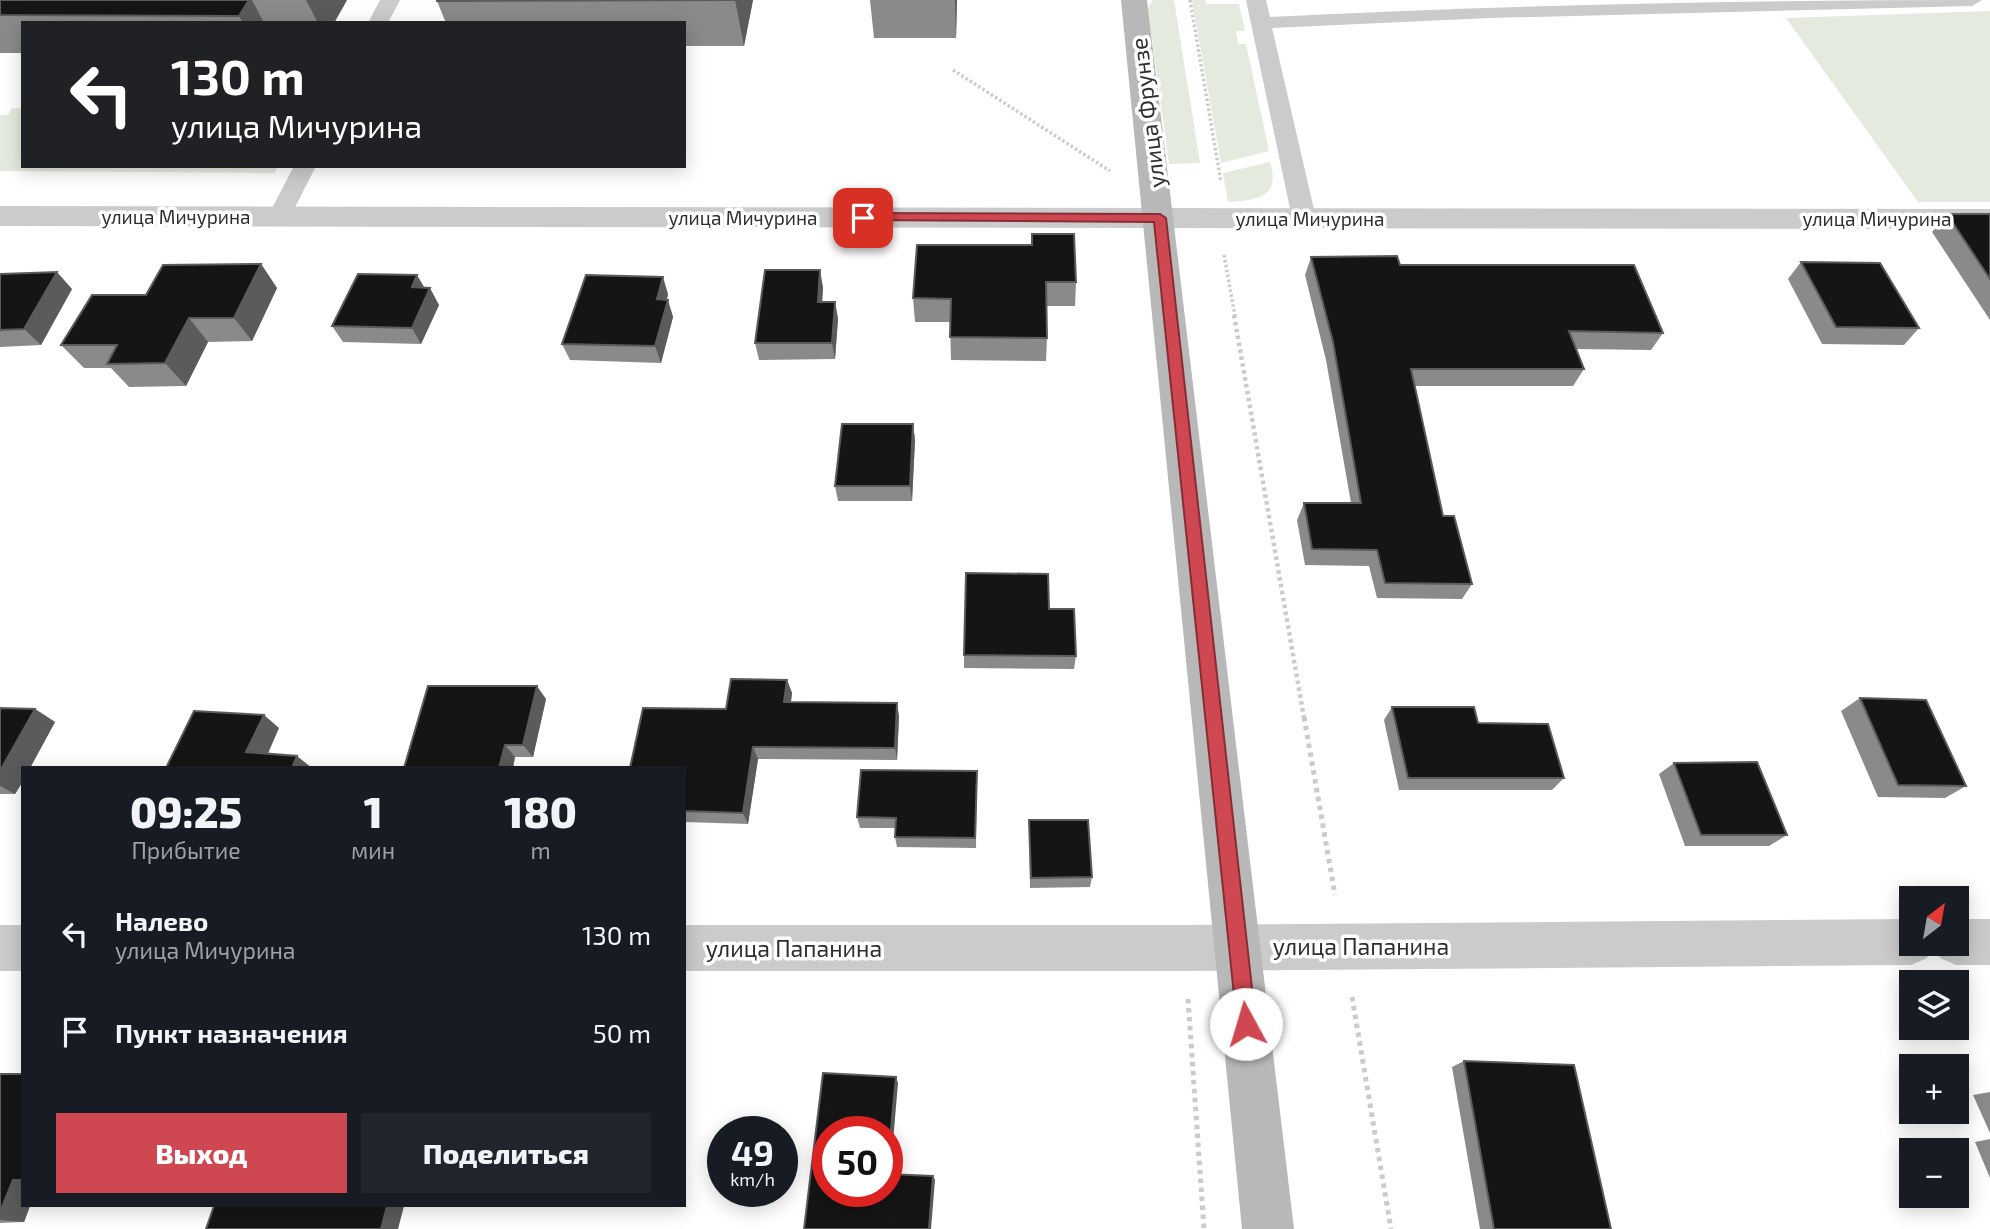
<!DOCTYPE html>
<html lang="ru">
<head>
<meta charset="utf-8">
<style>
  :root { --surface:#171b24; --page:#20242c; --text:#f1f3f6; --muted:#9ea1a6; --accent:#cf4750 }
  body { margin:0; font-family:"Exo 2",sans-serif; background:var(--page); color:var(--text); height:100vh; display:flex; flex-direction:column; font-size:26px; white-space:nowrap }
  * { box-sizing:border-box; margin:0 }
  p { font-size:23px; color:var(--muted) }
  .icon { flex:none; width:38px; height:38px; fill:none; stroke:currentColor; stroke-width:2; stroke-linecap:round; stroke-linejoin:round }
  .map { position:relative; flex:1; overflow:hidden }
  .panel { position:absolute; left:21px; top:766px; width:665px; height:441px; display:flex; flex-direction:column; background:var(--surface); border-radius:0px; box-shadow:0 4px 18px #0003 }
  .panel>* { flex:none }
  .banner { position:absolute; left:21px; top:21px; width:665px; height:147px; border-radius:0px; box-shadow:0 4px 18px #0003; background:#202124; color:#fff; overflow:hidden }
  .needle { width:46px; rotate:31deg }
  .controls { position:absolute; left:1899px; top:886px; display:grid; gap:14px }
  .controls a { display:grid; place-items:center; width:70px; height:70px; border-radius:0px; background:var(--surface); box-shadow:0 4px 18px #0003; font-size:35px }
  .speed { position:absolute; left:707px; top:1116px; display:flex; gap:14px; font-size:35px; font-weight:700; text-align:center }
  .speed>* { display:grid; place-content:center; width:91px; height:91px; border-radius:50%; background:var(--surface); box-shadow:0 4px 18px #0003; line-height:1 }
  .speed small { font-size:18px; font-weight:400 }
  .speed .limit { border:10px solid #d22; background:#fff; color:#111 }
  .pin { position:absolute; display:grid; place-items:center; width:60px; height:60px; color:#fff; margin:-30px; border-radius:14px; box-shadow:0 4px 10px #0006 }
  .me { position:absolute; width:77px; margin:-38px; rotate:354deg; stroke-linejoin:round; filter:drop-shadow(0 0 5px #0008) }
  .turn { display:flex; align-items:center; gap:24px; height:147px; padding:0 35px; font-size:32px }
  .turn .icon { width:91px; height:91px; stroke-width:2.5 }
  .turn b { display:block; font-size:49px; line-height:60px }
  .eta { display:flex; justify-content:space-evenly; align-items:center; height:119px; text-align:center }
  .eta b { font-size:42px; font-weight:800; line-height:49px }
  .action { display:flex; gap:14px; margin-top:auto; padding:14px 35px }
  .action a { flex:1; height:80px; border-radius:0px; background:var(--accent); color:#fff; font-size:28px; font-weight:800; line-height:80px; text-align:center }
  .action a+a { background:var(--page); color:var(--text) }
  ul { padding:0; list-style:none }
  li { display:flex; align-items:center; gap:21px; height:98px; padding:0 35px }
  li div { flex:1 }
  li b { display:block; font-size:26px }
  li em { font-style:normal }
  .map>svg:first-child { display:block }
  .green { fill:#e4eade }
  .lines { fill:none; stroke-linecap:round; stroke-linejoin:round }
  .path-far2 { stroke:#cbcbcb; stroke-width:3.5; stroke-dasharray:2.5 2.5; stroke-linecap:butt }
  .path-far1 { stroke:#cbcbcb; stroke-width:4.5; stroke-dasharray:3.5 3.5; stroke-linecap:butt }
  .path { stroke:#cbcbcb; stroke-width:5; stroke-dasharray:4.5 4.5; stroke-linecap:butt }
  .service { fill:#cbcbcb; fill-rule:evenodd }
  .minor { fill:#cbcbcb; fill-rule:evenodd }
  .tertiary { fill:#cbcbcb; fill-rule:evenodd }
  .secondary { fill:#b8b8b8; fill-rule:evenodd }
  .wall { fill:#8a8a8a }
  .shaded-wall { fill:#5b5b5b }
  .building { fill:#151515; stroke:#5b5b5b; stroke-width:2 }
  .route { fill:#cf4750; stroke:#872e34; stroke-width:2 }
  .labels { text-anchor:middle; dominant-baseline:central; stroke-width:7; stroke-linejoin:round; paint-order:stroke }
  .far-street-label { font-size:19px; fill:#2e2e2e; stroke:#fff }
  .street-label { font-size:23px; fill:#2e2e2e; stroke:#fff }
</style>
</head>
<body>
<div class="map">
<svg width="1990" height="1229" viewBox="0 0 1990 1229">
  <rect width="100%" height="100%" fill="#fff"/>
  <g class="green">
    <path d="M1152,0H1174L1200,163L1169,164L1148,9Z"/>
    <path d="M1192,0H1205L1206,4H1239L1245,31H1236L1238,44H1246L1269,151L1221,163Z"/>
    <path d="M1990,11V202H1918L1786,18Z"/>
    <path d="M12,108H23V166H278L275,173L0,171V115H8Z"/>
    <path d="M1270,162C1281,198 1256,200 1228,202L1223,173Z"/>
  </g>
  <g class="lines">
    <g class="path-far2">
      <path d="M1190,0L1221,182"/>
      <path d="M953,70L1110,171"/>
      <path d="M1224,255L1235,316"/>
    </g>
    <path class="path-far1" d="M1234,315L1304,718"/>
    <g class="path">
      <path d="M1304,717L1335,895"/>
      <path d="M1352,997L1391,1229"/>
      <path d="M1188,999L1204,1229"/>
    </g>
    <g class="service">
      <path d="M380,0H400L388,23H368Z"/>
      <path d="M1246,0H1266L1270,17C1507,5 1744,0 1982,0L1972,6L1490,18L1272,28L1316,218L1312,223L1304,226L1296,223L1292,218Z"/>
      <path d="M294,166H316L288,221L280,224L272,221L268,216Z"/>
    </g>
    <g class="minor">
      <path d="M0,206L1160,208L1171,211L1175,218L1171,225L1160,228L0,226Z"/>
      <path d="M1911,919V943H1933L1927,958L1911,965L1184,971H684V925H1184Z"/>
      <path d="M1956,919H1990V965H1956L1940,958L1934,943H1956Z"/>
      <rect x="0" y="925" width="23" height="46"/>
    </g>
    <path class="tertiary" d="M1160,208L1990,209V229L1160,228L1149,225L1145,218L1149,211Z"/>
    <path class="secondary" d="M1121,0H1147L1294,1229H1242Z"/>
  </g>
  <g class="wall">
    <path d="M0,0H347L334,23H23V53H0Z"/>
    <path d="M753,0L744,46H684V23H446L437,1Z"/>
    <path d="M870,0H957L956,38H874Z"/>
    <path d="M1947,214H1990V320L1932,232Z"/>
    <path d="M917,245L1076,282L1075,306H1046L1047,338L1046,361L951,360L950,322H915L913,298Z"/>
    <path d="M1311,257L1400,265L1663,333L1651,350L1576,349L1584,369L1573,386H1415L1443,516L1472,584L1462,599L1377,598L1369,566L1305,565L1297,520L1304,503H1351L1326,360L1305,275Z"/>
    <path d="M1801,262L1919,328L1904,345L1822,344L1788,279Z"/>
    <path d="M261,264L277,288L252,341L208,342L186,386L129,387L111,368H84L61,345L146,295Z"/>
    <path d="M0,274L72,289L41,345L0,347Z"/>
    <path d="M823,287L822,302H835L838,319L835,359L759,360L755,343Z"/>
    <path d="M424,288L439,305L421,344L343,342L332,326Z"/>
    <path d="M668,294L667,300L673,317L661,363L570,360L562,344Z"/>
    <path d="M913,424L915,440L912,501H838L835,486Z"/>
    <path d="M1049,609L1076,656L1074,669L964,668V655Z"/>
    <path d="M787,680L792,693L791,702L899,716L897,760L758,759L748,824L684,822V768L726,709Z"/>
    <path d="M1860,698L1966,786L1945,798L1878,797L1841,711Z"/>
    <path d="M546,699L533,757H515L513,768H404Z"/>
    <path d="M1392,707L1478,723L1564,778L1552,790H1399L1384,720Z"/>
    <path d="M0,708L35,709L55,722L30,768H23V781L15,794H0Z"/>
    <path d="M1674,763L1787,835L1769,846H1685L1659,774Z"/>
    <path d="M977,771L976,848L897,847L895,837V828H860L857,817Z"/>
    <path d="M1029,820L1092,877L1090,887L1030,888L1029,831Z"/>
    <path d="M1464,1061L1611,1229H1480L1452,1067Z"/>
    <path d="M0,1074H23V1206H30L24,1222L0,1223Z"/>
    <path d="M1990,1092V1133L1973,1095Z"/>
    <path d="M1990,1139V1178L1975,1142Z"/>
  </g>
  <g class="shaded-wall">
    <path d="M249,0H252L264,23H243L239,16Z"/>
    <path d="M306,0H347L334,23H318Z"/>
    <path d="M735,0H753L744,46Z"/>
    <path d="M955,0H957L956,38Z"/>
    <path d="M261,264L277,288L252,341L234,318Z"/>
    <path d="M820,270L823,287L821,319L818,302Z"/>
    <path d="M57,272L72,289L41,345L24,329Z"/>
    <path d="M417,275L427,292L412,287Z"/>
    <path d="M663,277L668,294L662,316L657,299Z"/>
    <path d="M430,288L439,305L421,344L412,328Z"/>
    <path d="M668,300L673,317L661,363L655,346Z"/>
    <path d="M835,302L838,319L835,359L832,343Z"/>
    <path d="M189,318L208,342L186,386L165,363Z"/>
    <path d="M913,424L915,440L912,501L910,486Z"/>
    <path d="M787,680L792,693L789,715L784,702Z"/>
    <path d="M537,686L546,699L533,757L523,745Z"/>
    <path d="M897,703L899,716L897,760L895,748Z"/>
    <path d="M35,709L55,722L30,768H23V781L15,794L0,786V771Z"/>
    <path d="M264,715L279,728L263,765L246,752Z"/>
    <path d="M505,745L515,757L513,768H499Z"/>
    <path d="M753,747L758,759L748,824L743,813Z"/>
    <path d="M297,756L312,768H292Z"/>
    <path d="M896,1077L898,1083L890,1177L887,1174Z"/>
    <path d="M933,1176L935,1180L931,1229H929Z"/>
    <path d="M13,1180L23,1181V1206H30L24,1222L0,1220V1212Z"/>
    <path d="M387,1206H404L398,1229H381Z"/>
  </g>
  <g class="building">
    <path d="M0,0H249L239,16L0,15Z"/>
    <path d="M437,0H735L437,1Z"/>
    <path d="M1947,214H1990V279Z"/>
    <path d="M1032,234H1074L1076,282H1046L1047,338L950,337L951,299L913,298L917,245H1032Z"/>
    <path d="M1397,256L1400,265H1634L1663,333L1569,331L1584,369H1411L1443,516H1454L1472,584L1385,583L1377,550L1312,549L1304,503H1361L1333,342L1311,257Z"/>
    <path d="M1801,262L1880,263L1919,328L1836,327Z"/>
    <path d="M261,264L234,318H189L165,363L107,364L117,345H61L92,295H146L163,265Z"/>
    <path d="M765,270H820L818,302H835L832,343H755Z"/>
    <path d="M57,272L24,329L0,330V274Z"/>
    <path d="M358,274L417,275L412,287L430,288L412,328L332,326Z"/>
    <path d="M586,275L663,277L657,299L668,300L655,346L562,344Z"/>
    <path d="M842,424H913L910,486H835Z"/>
    <path d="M966,573L1048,574L1049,609H1074L1076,656L964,655Z"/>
    <path d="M731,679L787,680L784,702L897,703L895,748L753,747L743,813L684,811V768H630L643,708L726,709Z"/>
    <path d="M428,686H537L523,745H505L499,768H404Z"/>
    <path d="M1860,698L1926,700L1966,786L1898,785Z"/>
    <path d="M1392,707H1474L1478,723L1548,724L1564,778H1408Z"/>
    <path d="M0,708L35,709L0,771Z"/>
    <path d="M194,711L264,715L246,752L297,756L292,768H166Z"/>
    <path d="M1757,762L1787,835H1701L1674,763Z"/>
    <path d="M861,770L977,771L975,838L895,837L896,818L857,817Z"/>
    <path d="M1029,820H1088L1092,877L1031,878Z"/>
    <path d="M1464,1061L1574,1065L1611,1229H1494Z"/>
    <path d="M823,1073L896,1077L887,1170V1132H828V1192H887V1174L933,1176L929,1229H804Z"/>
    <path d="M0,1074H23V1180H13L0,1212Z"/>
    <path d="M214,1206H387L381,1229H206Z"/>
  </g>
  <path class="route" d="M863,213L1160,214L1166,218L1256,1024L1253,1031L1246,1034L1239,1031L1237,1024L1154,222L858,220L857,218Z"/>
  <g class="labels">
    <g class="far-street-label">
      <text x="176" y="216">улица Мичурина</text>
      <text x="743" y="217">улица Мичурина</text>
      <text x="1310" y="218">улица Мичурина</text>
      <text x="1877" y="218">улица Мичурина</text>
    </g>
    <g class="street-label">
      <text transform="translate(1147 113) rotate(-97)">улица Фрунзе</text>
      <text x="1361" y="946">улица Папанина</text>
      <text x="794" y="948">улица Папанина</text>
    </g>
  </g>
</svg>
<div class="controls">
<a><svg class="needle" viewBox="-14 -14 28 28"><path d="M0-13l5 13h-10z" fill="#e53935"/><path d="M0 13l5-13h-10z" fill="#9ea1a6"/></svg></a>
<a><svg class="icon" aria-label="layers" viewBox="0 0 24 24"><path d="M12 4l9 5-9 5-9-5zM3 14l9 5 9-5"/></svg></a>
<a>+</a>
<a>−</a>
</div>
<div class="speed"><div>49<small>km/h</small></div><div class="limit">50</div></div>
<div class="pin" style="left:863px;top:218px;background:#d93025"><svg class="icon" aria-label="arrive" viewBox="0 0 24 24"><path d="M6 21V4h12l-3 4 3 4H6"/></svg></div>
<svg class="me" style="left:1246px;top:1024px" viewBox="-20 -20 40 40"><circle r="19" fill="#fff"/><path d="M0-13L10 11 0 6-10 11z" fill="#cf4750"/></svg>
<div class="banner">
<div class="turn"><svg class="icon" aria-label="left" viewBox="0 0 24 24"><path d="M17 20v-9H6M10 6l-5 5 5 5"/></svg><div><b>130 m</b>улица Мичурина</div></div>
</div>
<section class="panel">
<div class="eta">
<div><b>09:25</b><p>Прибытие</p></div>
<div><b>1</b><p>мин</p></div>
<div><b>180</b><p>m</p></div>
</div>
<ul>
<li><svg class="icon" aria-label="left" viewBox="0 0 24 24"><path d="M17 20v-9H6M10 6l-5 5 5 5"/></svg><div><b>Налево</b><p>улица Мичурина</p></div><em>130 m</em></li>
<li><svg class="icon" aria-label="arrive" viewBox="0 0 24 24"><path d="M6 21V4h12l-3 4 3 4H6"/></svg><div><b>Пункт назначения</b></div><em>50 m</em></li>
</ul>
<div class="action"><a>Выход</a><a>Поделиться</a></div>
</section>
</div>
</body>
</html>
